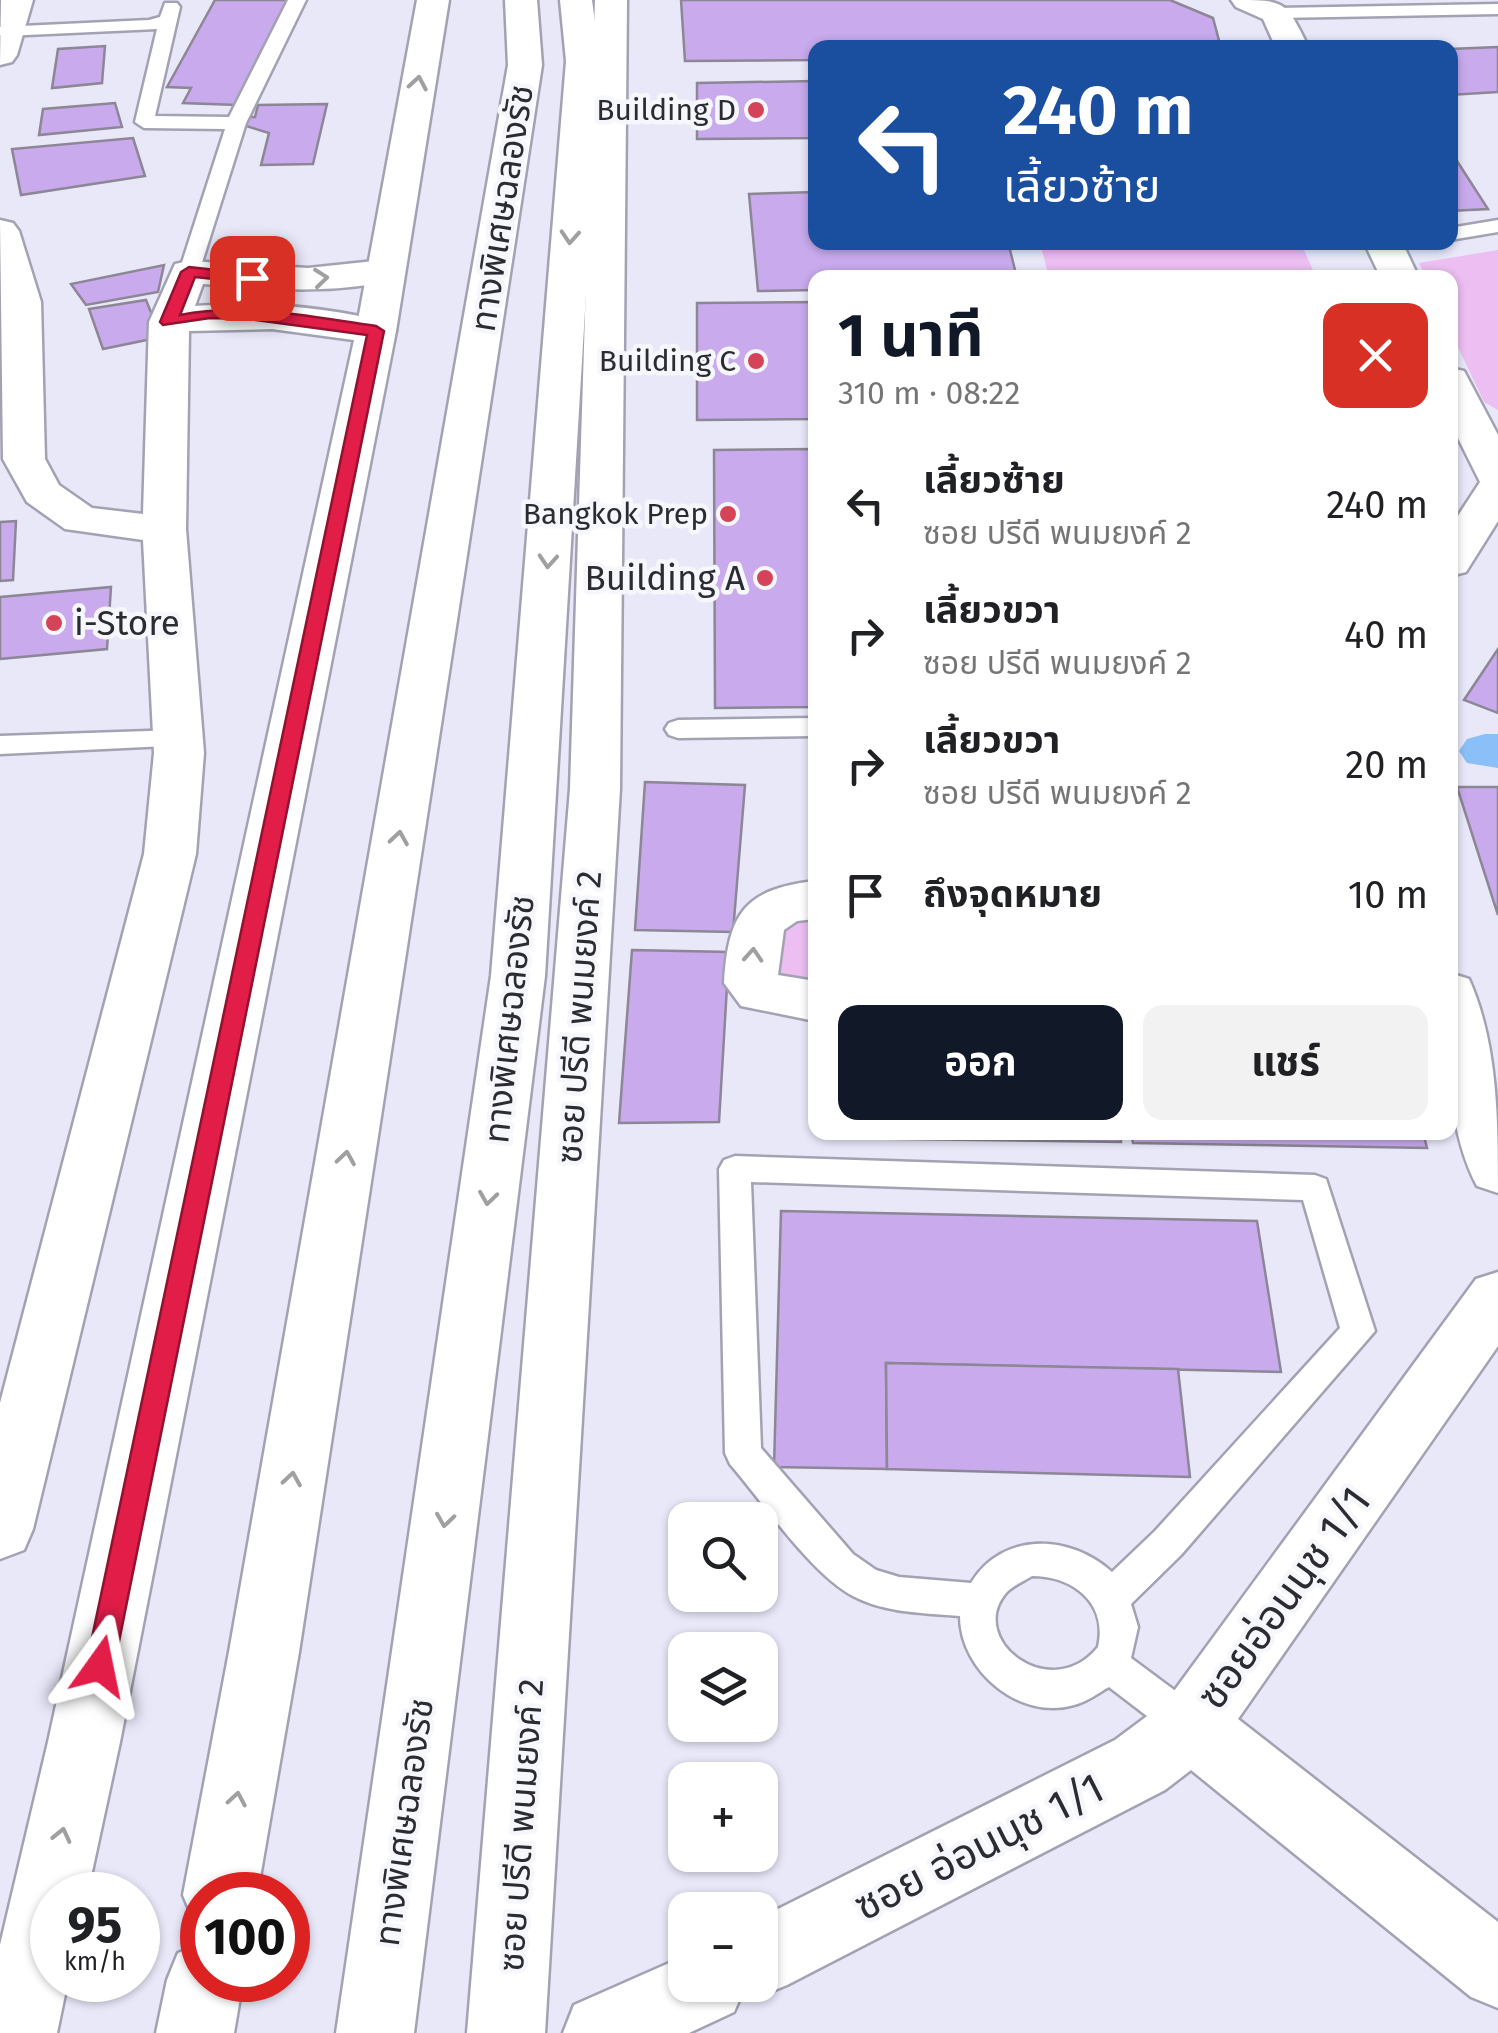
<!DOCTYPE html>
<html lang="th">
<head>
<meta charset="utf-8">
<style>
  :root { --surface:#fff; --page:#f2f2f2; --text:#202124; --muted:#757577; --accent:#111827 }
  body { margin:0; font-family:"Fira Sans","Noto Sans Thai",sans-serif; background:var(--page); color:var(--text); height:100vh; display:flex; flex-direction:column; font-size:38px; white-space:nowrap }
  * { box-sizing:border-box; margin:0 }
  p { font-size:32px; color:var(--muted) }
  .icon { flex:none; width:55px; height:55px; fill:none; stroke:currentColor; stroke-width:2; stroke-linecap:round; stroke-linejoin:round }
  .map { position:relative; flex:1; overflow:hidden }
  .side { position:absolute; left:808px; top:270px; width:650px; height:870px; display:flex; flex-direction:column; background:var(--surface); border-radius:20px; box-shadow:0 2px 8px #0004 }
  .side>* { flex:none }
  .banner { position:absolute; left:808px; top:40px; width:650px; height:210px; border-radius:20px; box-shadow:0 2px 8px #0004; background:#1a4fa0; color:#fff; overflow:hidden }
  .controls { position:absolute; left:668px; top:1502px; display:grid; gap:20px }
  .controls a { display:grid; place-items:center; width:110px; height:110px; border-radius:20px; background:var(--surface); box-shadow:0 2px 8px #0004; font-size:50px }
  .speed { position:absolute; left:30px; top:1872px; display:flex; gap:20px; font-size:50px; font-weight:700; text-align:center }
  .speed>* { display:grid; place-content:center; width:130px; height:130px; border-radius:50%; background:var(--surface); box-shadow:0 2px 8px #0004; line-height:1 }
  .speed small { font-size:25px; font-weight:400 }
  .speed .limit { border:15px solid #d22; background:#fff; color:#111 }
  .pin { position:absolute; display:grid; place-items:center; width:85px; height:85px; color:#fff; margin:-42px; border-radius:20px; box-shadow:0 5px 15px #0006 }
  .me { position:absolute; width:110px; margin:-55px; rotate:12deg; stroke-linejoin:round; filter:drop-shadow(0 0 8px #0008) }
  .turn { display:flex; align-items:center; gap:35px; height:210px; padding:0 30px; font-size:45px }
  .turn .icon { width:130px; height:130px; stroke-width:2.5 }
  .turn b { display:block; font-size:70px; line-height:85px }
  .round { display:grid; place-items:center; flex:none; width:105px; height:105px; border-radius:20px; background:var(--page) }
  .headline { display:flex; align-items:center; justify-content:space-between; height:170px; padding:0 30px }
  h1 { font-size:60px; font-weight:700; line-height:75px; color:var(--accent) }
  .cta { display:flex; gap:20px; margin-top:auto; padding:20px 30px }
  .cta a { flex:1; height:115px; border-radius:20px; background:var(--accent); color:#fff; font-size:40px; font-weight:700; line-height:115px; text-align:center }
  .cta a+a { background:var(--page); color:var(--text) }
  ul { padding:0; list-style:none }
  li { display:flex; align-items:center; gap:30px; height:130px; padding:0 30px }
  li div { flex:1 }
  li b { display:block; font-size:38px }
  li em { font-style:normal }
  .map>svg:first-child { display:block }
  .green { fill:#ecbef1 }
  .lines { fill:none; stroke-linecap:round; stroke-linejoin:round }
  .canal { fill:#8abff7; fill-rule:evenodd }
  .building { fill:#c8aaed; stroke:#8c8695; stroke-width:2.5 }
  .service-casing { stroke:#a3a2b3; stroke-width:5 }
  .minor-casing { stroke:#a3a2b3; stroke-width:5 }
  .motorway-casing { stroke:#a3a2b3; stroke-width:5 }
  .service { fill:#fff; fill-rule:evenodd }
  .minor { fill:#fff; fill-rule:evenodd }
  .motorway { fill:#fff; fill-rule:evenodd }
  .oneway { stroke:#a0a0a2 }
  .route { fill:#e11d48; stroke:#92132f; stroke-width:2.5 }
  .poi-dot { fill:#d44357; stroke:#f6f6fd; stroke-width:4 }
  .labels { text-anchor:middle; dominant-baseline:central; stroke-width:9; stroke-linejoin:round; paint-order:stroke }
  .far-poi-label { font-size:30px; fill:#2b2b31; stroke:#f6f6fd; text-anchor:end }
  .street-label { font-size:35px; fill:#2b2b31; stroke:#f6f6fd }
  .poi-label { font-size:35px; fill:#2b2b31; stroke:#f6f6fd; text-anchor:end }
  .near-street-label { font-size:42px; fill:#2b2b31; stroke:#f6f6fd }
</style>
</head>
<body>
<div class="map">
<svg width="1498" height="2033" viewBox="0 0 1498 2033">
  <rect width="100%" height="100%" fill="#e8e8f9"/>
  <g class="green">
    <path d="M1040,243H1301L1316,277H1049Z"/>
    <path d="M1498,250V410L1484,402L1450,330V278L1426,277L1419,263Z"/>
    <path d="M803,917H815V989L782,979L770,956L772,935Z"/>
  </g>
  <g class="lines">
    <path class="canal" d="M1485,734H1498V768L1467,763L1459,751L1467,739Z"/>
  </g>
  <g class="building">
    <path d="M215,0H289L237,105L183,103L191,88L167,87Z"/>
    <path d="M681,0H1170L1213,18L1221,48H815V60L685,61Z"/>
    <path d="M105,46L102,83L52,88L58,49Z"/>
    <path d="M1498,47V92L1450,95V49Z"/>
    <path d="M815,81V138L697,139V83Z"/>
    <path d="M115,103L122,127L39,135L43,109Z"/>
    <path d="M327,104L313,164L261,165L269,133L236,123L234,117H255L258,105Z"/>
    <path d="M133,138L145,176L21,195L12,149Z"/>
    <path d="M1450,150L1457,161L1488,209L1450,211Z"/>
    <path d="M815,192V242H1008L1017,278H815V290L758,291L749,194Z"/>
    <path d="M164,265L158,292L86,305L71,284Z"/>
    <path d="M146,300L161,337L103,349L89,309Z"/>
    <path d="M815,302V419L697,420V303Z"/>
    <path d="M815,449V707L715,708L714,450Z"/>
    <path d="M16,521L13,580L0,581V522Z"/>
    <path d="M111,587L107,649L0,659V597Z"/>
    <path d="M1498,649V713L1464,700Z"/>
    <path d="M645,782L745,785L733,932L635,930Z"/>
    <path d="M1457,787H1498V915Z"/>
    <path d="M632,950L729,952L719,1122L619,1123Z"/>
    <path d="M829,1132H1120L1121,1142L829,1138Z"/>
    <path d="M1131,1132H1423L1427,1148L1133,1143Z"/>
    <path d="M781,1211L1257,1221L1281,1372L886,1363L887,1469L774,1467Z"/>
    <path d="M886,1363L1178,1369L1190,1477L887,1469Z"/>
  </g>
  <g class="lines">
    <g class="service-casing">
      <g id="service">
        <path d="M288,0H306L246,123L199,272L189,278L182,276L179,272L225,129L144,128L135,122L157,29L5,36L0,35V27L149,20L160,17L165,3H177L180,7L155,116L229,117Z"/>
        <path d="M1498,4V14L1277,18L1268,13L1277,8Z"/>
        <path d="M1498,220V232L1450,240V228Z"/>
        <path d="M815,718V736L678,738L669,735L665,729L669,723L678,720Z"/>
        <path d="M178,730L187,733L191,739L187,745L0,754V736Z"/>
        <path d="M735,1156L1315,1175L1326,1179L1375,1331L1181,1555L1131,1604L1138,1627L1131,1658L1205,1713L1210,1726L1205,1739L1191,1745L1177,1739L1109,1687C1098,1693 1087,1702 1074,1705C1020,1721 960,1671 960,1616C924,1613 885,1613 853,1596C811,1574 762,1501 730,1464L725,1453L719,1169L724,1160ZM751,1182L1303,1200L1340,1328L1155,1531L1112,1572C1070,1534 1003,1531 971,1583L899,1577L876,1570L853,1554L761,1448ZM1032,1576C1073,1576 1108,1603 1098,1647C1051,1705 966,1640 1006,1593C1012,1586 1024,1581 1032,1576Z"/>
      </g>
    </g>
    <g class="minor-casing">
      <g id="minor">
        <path d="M1,0H33L17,55L12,62L0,65Z"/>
        <path d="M595,0H627L620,789L545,2033H467L570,789Z"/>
        <path d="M1231,0C1287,0 1285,0 1309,48H1276L1263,19L1236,7Z"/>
        <path d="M0,220L13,223L19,231L41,302L45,459L59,485L92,508L143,514L149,322L175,264L189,261L308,268L384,260L397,263L403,271L397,279C333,295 269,289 203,284L195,306C259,301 327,307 390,323L396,331L390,339L376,343L272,329L189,331L186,529L204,753L196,854L33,1529L24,1550L0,1559V1403L144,854L154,753L143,540L65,529L27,502L3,459Z"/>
        <path d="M1364,242H1402L1419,278H1381Z"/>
        <path d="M1450,368L1464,371L1498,435V521L1466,572L1450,576V528L1480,482L1450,422Z"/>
        <path d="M815,881V919L797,921L784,930L778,975L815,981V1021L741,1006L724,983C728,914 744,889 815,881Z"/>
        <path d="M1450,973L1469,979C1498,1044 1498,1121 1498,1193L1477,1186C1443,1121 1450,1045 1450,973Z"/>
        <path d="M1498,1272V1346L1238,1719L1498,1922V2008L1471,1997L1191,1770L1165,1790L787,1985L760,1996L744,1989L734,2012L689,2033H563L574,2005L685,1956V1985H760V1918L1115,1740L1166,1702L1476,1279Z"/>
      </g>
    </g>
    <g class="motorway-casing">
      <g id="motorway">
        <path d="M417,0H449L396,331L120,1742L87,1895H52V1980H68L57,2033H0V1945L48,1742L356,331Z"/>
        <path d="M505,0H537L542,65L299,1652L257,1895H202V1925L194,1921L183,1895L229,1652L508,65Z"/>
        <path d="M560,0H592L600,61L545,976L414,2033H336L491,976L566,61Z"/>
        <path d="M202,1943V1980H243L234,2033H156L167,1980L178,1953Z"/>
      </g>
    </g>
    <use href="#service" class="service"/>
    <use href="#minor" class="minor"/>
    <use href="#motorway" class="motorway"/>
  </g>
  <defs><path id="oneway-chevron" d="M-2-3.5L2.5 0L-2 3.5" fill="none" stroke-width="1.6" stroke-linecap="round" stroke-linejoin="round" transform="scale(2.5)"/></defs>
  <g class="oneway">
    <use href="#oneway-chevron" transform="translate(418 83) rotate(-80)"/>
    <use href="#oneway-chevron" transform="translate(570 237) rotate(94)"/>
    <use href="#oneway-chevron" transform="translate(321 278) rotate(-6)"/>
    <use href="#oneway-chevron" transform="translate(548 561) rotate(94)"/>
    <use href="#oneway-chevron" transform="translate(399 838) rotate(-81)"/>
    <use href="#oneway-chevron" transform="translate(753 955) rotate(-86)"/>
    <use href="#oneway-chevron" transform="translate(346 1158) rotate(-81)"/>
    <use href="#oneway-chevron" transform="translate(488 1198) rotate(98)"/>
    <use href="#oneway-chevron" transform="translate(292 1479) rotate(-81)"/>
    <use href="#oneway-chevron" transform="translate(445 1520) rotate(98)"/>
    <use href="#oneway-chevron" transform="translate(237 1799) rotate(-80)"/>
    <use href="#oneway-chevron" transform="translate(62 1835) rotate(-77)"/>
  </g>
  <path class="route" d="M189,267L252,274L260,278L252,283L195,277L180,315C244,302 311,317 376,326L384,331L114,1666L110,1675L100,1679L90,1675L86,1666L367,335L249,319L210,318L163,325L160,322L181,272Z"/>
  <g class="poi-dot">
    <circle cx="756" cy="110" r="10"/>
    <circle cx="756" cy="361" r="10"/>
    <circle cx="728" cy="514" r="10"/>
    <circle cx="765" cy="578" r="10"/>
    <circle cx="54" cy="623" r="10"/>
  </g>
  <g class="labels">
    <g class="far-poi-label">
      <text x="736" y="110">Building D</text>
      <text x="736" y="361">Building C</text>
      <text x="708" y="514">Bangkok Prep</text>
    </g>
    <g class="street-label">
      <text transform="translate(502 208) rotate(-81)">ทางพิเศษฉลองรัช</text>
      <text transform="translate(579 1017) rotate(-86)">ซอย ปรีดี พนมยงค์ 2</text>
      <text transform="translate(509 1019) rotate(-84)">ทางพิเศษฉลองรัช</text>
      <text transform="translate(404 1822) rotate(-82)">ทางพิเศษฉลองรัช</text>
      <text transform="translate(521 1825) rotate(-86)">ซอย ปรีดี พนมยงค์ 2</text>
    </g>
    <g class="poi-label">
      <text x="745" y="578">Building A</text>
      <text x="74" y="623" text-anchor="start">i-Store</text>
    </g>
    <g class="near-street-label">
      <text transform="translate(1284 1598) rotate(-54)">ซอยอ่อนนุช 1/1</text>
      <text transform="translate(979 1847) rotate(-27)">ซอย อ่อนนุช 1/1</text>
    </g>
  </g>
</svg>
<div class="controls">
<a><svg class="icon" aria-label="search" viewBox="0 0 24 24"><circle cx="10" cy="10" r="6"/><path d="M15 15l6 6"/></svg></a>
<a><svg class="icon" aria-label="layers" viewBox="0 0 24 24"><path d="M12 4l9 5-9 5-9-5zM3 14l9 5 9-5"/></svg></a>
<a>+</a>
<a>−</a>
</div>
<div class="speed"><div>95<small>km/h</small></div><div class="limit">100</div></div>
<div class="pin" style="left:252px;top:278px;background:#d93025"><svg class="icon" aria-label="arrive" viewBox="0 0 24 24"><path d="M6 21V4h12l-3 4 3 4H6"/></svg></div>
<svg class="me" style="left:100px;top:1666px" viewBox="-20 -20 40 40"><path d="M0-17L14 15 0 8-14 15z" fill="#e11d48" stroke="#fff" stroke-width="4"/></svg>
<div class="banner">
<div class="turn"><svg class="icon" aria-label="left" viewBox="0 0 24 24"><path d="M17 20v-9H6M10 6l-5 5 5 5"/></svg><div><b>240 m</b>เลี้ยวซ้าย</div></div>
</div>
<section class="side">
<div class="headline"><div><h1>1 นาที</h1><p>310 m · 08:22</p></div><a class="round" style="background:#d93025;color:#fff"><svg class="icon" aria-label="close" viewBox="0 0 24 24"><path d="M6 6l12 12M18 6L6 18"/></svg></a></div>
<ul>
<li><svg class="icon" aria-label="left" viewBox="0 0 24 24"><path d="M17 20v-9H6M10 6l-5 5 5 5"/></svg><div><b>เลี้ยวซ้าย</b><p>ซอย ปรีดี พนมยงค์ 2</p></div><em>240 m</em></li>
<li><svg class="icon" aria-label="right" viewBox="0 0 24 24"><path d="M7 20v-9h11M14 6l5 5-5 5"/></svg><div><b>เลี้ยวขวา</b><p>ซอย ปรีดี พนมยงค์ 2</p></div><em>40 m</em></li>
<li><svg class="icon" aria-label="right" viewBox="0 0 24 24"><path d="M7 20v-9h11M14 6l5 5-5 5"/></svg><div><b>เลี้ยวขวา</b><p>ซอย ปรีดี พนมยงค์ 2</p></div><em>20 m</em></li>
<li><svg class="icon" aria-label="arrive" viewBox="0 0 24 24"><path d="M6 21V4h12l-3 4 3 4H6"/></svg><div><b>ถึงจุดหมาย</b></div><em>10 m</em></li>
</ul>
<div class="cta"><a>ออก</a><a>แชร์</a></div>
</section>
</div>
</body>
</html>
